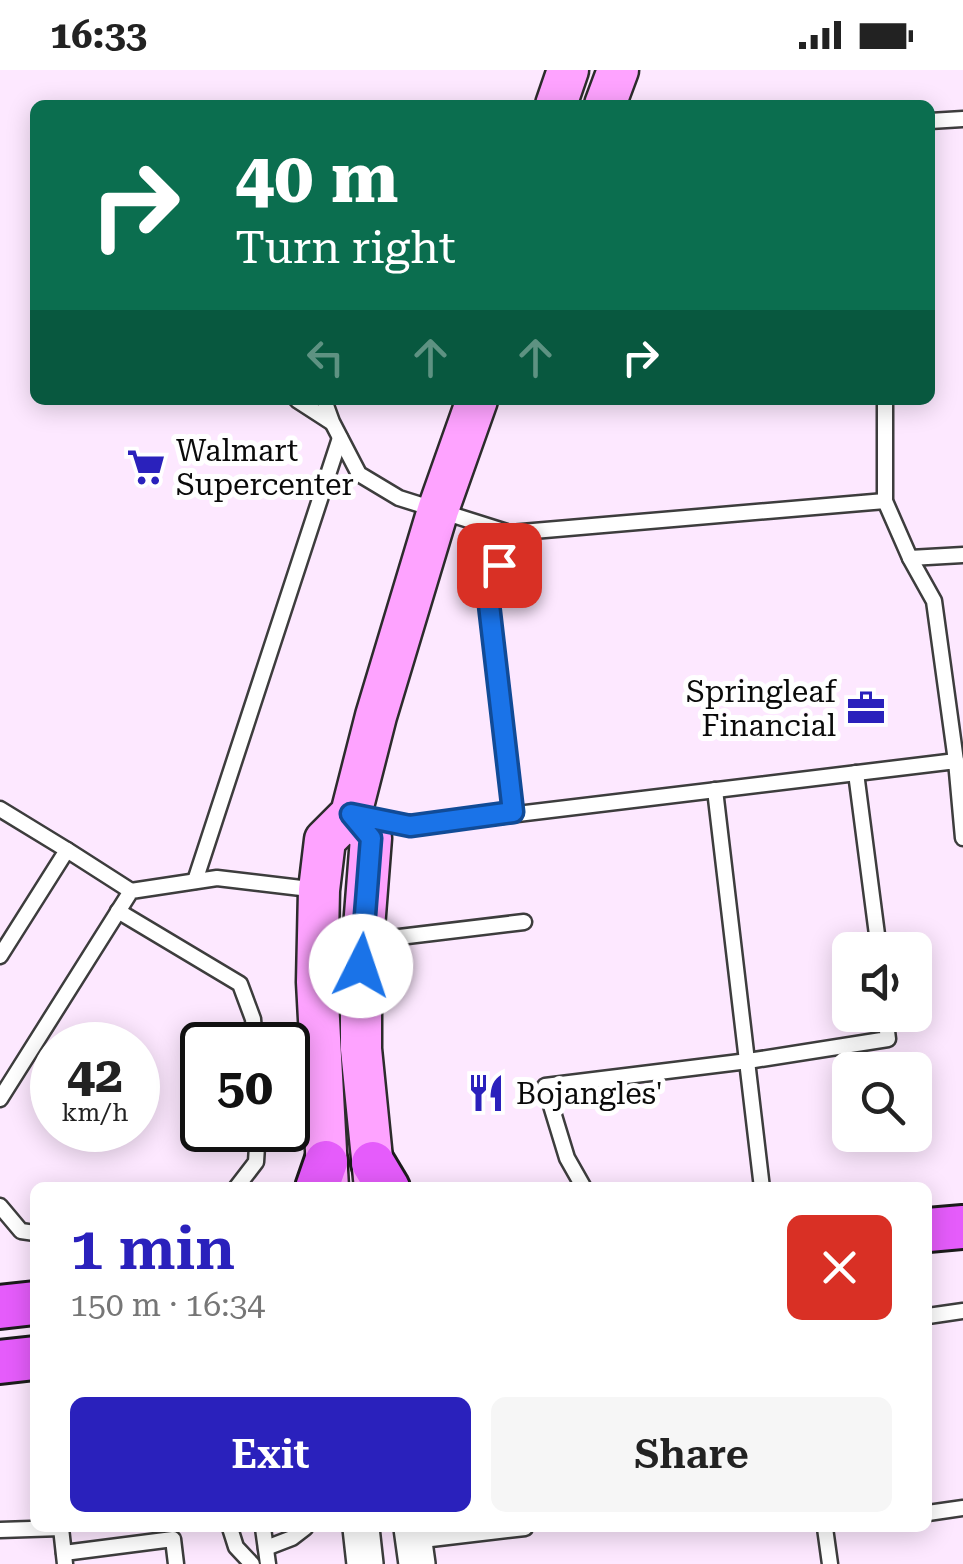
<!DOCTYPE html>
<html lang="en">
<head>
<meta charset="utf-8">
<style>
  :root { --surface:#fff; --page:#f6f6f6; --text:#222; --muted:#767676; --accent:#2a21bc }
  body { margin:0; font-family:"Roboto Serif",serif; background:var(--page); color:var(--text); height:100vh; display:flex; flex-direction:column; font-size:38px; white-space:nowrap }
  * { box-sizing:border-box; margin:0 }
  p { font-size:32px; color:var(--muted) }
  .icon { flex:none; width:55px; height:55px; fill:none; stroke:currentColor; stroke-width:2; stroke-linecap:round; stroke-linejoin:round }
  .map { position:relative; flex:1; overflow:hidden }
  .details { position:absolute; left:30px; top:1112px; width:902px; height:350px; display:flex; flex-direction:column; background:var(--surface); border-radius:15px; box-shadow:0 5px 25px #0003 }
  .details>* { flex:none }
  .hud { position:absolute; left:30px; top:30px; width:905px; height:305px; border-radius:15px; box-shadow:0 5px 25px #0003; background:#0b6e4f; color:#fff; overflow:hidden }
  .tools { position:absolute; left:832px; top:862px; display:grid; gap:20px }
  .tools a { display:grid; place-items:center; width:100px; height:100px; border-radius:15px; background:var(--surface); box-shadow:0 5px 25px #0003; font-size:50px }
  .speed { position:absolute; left:30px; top:952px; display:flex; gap:20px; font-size:50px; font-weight:700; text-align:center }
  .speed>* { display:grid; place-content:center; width:130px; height:130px; border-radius:50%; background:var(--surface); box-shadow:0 5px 25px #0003; line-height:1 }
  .speed small { font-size:25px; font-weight:400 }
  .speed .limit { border:5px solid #111; border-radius:15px; background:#fff; color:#111 }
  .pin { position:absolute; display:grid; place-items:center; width:85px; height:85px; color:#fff; margin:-42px; border-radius:20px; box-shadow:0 5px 15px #0006 }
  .me { position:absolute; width:110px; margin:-55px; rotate:4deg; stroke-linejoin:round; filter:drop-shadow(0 0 8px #0008) }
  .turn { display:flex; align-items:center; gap:35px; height:210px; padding:0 40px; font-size:45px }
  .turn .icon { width:130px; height:130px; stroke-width:2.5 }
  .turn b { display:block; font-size:70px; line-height:85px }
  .lanes { display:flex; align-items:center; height:95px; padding:0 40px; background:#0003; justify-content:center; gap:50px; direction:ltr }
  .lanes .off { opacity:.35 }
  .round { display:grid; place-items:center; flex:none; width:105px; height:105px; border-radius:15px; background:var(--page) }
  .head { display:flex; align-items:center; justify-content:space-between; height:170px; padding:0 40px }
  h1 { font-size:60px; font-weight:600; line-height:75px; color:var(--accent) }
  .button { display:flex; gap:20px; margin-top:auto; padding:20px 40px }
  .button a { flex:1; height:115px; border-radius:15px; background:var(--accent); color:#fff; font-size:40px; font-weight:600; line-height:115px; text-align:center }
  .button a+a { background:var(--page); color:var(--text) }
  .status { display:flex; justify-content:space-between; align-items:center; height:70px; padding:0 50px; background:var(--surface); direction:ltr }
  .status svg { height:28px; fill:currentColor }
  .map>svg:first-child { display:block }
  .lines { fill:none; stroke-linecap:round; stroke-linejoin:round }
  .service-casing { stroke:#3d3d3d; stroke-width:19 }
  .tertiary-casing { stroke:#3d3d3d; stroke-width:40 }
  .secondary-casing { stroke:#2c2c2c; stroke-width:45 }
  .primary-casing { stroke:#1b1b1b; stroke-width:48 }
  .service { stroke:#fff; stroke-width:14 }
  .tertiary { stroke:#fff; stroke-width:35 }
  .secondary { stroke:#fea3ff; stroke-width:40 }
  .primary { stroke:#e55cfb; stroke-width:42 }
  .route-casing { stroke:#114b97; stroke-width:25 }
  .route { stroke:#1a73e8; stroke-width:18 }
  .labels { text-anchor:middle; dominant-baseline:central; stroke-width:10; stroke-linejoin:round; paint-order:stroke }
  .poi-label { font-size:30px; fill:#0a0a0a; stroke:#fff; text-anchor:start }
</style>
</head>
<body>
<div class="status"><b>16:33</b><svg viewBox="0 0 49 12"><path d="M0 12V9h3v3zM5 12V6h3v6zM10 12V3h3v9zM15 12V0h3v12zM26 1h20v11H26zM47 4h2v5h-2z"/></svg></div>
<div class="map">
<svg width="963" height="1494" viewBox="0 0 963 1494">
  <rect width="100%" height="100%" fill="#fde8ff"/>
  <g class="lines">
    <g class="service-casing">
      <g id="service">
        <path d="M930,51L963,49"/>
        <path d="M297,330L331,352"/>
        <path d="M324,330L332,352L359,404L399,428L510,463L885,431"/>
        <path d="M885,330V431L910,488L934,531L956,691"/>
        <path d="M510,463L488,526L513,742"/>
        <path d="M910,488L963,485"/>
        <path d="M856,703L879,880"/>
        <path d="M715,720L762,1118"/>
        <path d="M0,739L67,780L0,886"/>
        <path d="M365,747L410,757L956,691L963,768"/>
        <path d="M67,780L131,821"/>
        <path d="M195,811L340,368"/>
        <path d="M118,841L240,914L253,949L255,975"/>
        <path d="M366,871L524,852"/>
        <path d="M0,1029L131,821L217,808L318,820"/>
        <path d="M236,1118L256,1092L258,1060"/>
        <path d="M584,1118L567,1088L545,1016L748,991L888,969L885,945"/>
        <path d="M0,1136L21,1161L35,1163"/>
        <path d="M928,1246L963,1241"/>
        <path d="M928,1443L963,1438"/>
        <path d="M61,1458L65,1494"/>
        <path d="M230,1458L236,1477L252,1494"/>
        <path d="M263,1458L268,1494"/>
        <path d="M825,1458L830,1494"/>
        <path d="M0,1460L61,1458"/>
        <path d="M414,1471L525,1458"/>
        <path d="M266,1478L292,1468L305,1458"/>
        <path d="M64,1483L173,1469L176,1494"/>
      </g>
    </g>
    <g class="tertiary-casing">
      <g id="tertiary">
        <path d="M361,1458L365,1494"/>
        <path d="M412,1458L417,1494"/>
      </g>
    </g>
    <g class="secondary-casing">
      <g id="secondary">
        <path d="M556,35L568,0"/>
        <path d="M605,35L618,0"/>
        <path d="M351,744L371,768L361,896V979L375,1118"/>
        <path d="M328,1118L317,912L319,820L325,770L351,744L376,646L438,440L477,330"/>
      </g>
    </g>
    <g class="primary-casing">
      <g id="primary">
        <path d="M373,1093L388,1118"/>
        <path d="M317,1118L326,1092"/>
        <path d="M928,1160L963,1157"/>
        <path d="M0,1237L35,1233"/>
        <path d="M0,1292L35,1288"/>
      </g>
    </g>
    <use href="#service" class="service"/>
    <use href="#tertiary" class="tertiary"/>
    <use href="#secondary" class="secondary"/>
    <use href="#primary" class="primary"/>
  </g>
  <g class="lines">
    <g class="route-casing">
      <path id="route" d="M361,896L371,768L351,744L410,756L513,742L488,526L499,495"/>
    </g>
    <use href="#route" class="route"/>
  </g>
  <defs>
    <g id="supermarket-bare" transform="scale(3)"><path d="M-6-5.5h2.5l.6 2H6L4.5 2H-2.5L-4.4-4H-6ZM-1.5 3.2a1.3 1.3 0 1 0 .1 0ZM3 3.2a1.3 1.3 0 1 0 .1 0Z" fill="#2a21bc" stroke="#fff" stroke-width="2.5" paint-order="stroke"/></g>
    <g id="office-bare" transform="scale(3)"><path d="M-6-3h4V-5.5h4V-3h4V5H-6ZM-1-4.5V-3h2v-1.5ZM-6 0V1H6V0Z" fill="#2a21bc" stroke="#fff" stroke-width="2.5" paint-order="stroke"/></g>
    <g id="restaurant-bare" transform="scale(3)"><path d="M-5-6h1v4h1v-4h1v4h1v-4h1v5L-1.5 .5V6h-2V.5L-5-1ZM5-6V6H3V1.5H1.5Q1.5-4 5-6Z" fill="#2a21bc" stroke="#fff" stroke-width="2.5" paint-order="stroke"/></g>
  </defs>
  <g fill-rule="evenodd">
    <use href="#supermarket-bare" x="146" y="397"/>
    <use href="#office-bare" x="866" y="638"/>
    <use href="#restaurant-bare" x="486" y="1023"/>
  </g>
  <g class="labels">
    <g class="poi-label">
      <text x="176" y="380">Walmart<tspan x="176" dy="34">Supercenter</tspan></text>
      <text x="836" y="621" text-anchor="end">Springleaf<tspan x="836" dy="34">Financial</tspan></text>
      <text x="516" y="1023">Bojangles'</text>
    </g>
  </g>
</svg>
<div class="tools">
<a><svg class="icon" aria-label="sound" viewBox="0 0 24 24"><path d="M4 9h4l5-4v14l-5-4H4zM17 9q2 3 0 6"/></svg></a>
<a><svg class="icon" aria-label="search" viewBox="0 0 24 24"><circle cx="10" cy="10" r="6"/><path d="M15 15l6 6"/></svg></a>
</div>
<div class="speed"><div>42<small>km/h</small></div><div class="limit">50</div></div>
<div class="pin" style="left:499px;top:495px;background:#d93025"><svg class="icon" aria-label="arrive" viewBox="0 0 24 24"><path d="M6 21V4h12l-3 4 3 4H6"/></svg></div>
<svg class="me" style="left:361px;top:896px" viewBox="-20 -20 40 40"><circle r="19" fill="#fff"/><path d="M0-13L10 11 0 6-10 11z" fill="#1a73e8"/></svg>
<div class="hud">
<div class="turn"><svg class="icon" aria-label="right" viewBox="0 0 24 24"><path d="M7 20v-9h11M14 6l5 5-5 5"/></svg><div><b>40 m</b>Turn right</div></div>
<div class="lanes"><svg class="icon off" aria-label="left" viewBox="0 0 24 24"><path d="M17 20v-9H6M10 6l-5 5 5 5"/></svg><svg class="icon off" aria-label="ahead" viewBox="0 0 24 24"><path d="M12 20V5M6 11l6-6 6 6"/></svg><svg class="icon off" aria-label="ahead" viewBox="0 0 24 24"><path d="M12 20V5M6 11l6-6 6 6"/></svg><svg class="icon" aria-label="right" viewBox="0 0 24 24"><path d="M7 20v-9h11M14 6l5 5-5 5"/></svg></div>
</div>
<section class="details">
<div class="head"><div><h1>1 min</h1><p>150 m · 16:34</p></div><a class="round" style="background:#d93025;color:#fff"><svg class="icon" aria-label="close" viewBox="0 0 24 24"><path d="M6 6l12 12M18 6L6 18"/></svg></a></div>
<div class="button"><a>Exit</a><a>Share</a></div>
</section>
</div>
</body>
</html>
